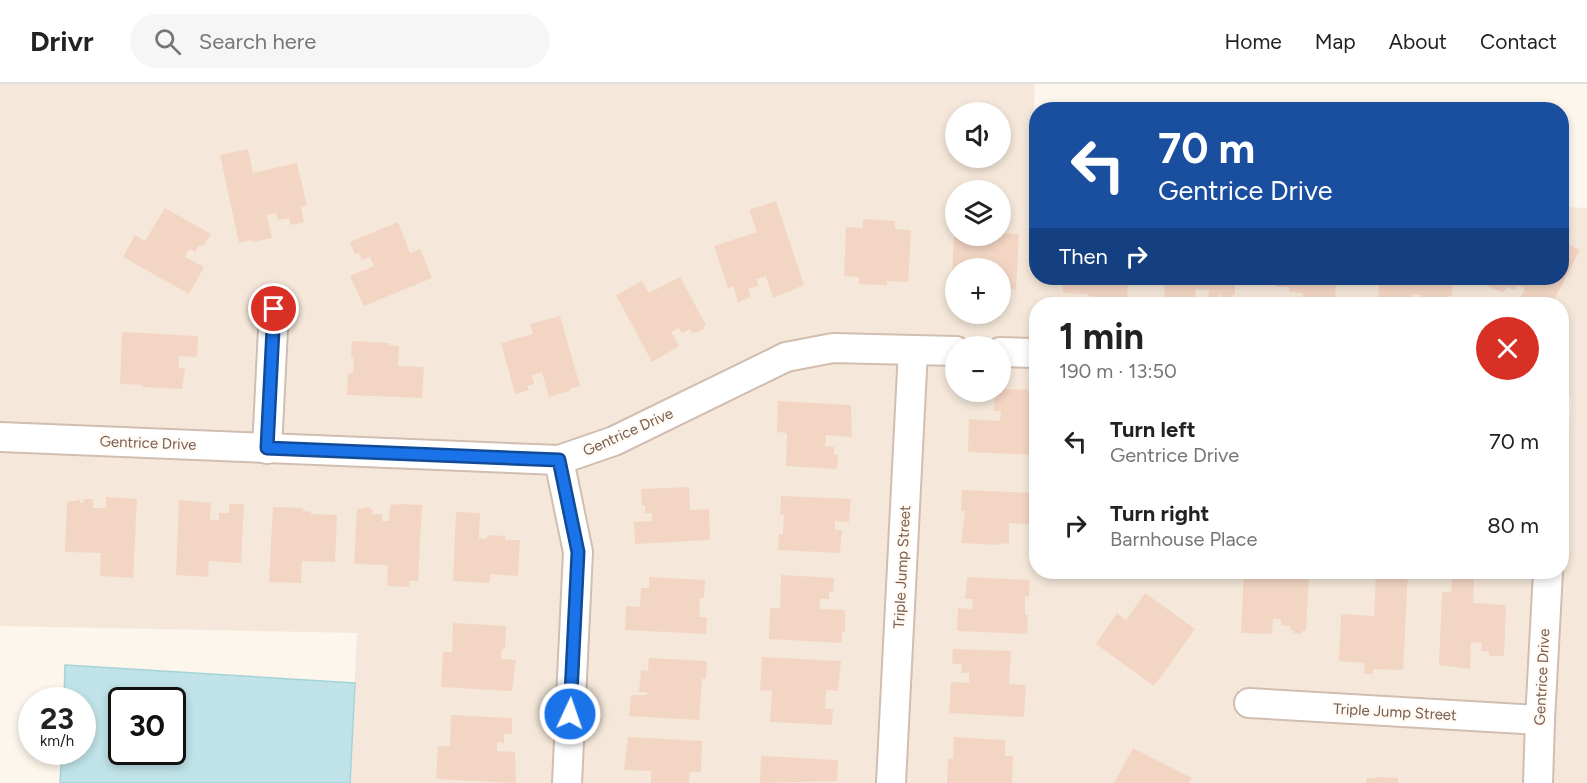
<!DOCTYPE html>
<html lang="en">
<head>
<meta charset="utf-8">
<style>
  :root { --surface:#fff; --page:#f6f6f6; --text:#222; --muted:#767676; --line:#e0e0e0 }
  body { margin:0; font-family:Figtree,sans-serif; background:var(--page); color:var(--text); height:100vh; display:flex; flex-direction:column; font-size:22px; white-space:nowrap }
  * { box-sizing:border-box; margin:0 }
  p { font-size:20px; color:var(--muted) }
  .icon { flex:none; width:33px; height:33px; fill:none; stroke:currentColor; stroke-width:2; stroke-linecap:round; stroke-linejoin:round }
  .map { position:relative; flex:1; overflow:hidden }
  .drawer { position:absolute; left:1029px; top:213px; width:540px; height:282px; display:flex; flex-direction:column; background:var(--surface); border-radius:24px; box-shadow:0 3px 9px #0003 }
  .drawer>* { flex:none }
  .hud { position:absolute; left:1029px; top:18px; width:540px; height:183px; border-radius:24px; box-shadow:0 3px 9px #0003; background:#1a4fa0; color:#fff; overflow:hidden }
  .fabs { position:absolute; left:945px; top:18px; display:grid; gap:12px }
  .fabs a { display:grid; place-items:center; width:66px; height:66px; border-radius:50%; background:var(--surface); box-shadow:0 3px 9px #0003; font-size:30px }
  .speed { position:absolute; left:18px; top:603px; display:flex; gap:12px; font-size:30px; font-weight:700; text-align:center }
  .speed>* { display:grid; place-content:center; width:78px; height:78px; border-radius:50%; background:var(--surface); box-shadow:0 3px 9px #0003; line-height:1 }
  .speed small { font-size:15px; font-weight:400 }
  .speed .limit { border:3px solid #111; border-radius:9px; background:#fff; color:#111 }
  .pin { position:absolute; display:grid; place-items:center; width:51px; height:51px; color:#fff; margin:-26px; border:3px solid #fff; border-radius:50%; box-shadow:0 2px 6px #0007 }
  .me { position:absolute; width:66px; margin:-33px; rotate:3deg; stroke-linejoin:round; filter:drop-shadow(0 0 4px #0008) }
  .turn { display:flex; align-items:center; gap:21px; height:126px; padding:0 30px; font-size:27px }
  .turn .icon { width:78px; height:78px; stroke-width:2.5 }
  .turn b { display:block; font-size:42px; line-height:51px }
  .then { display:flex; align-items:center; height:57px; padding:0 30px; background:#0003; gap:12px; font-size:22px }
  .round { display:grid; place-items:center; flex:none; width:63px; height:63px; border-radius:32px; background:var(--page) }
  .summary { display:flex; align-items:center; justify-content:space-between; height:102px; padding:0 30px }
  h1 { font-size:36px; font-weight:700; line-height:45px }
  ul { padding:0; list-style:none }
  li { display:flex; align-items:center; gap:18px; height:84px; padding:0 30px }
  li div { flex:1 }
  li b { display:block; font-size:22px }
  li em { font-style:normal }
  header { display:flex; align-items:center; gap:36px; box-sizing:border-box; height:84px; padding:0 30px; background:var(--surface); border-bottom:2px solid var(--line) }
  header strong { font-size:28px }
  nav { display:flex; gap:33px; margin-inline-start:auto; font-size:21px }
  .search { width:420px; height:54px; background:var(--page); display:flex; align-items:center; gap:15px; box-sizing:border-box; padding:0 21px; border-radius:33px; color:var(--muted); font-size:22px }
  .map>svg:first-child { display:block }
  .residential { fill:#f5e8da; fill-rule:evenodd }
  .water { fill:#bfe3e8; stroke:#a5d3da; stroke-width:1.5; fill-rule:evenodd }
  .building { fill:#f3d5c3 }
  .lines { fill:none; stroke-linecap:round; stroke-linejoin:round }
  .street-casing { stroke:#d1beb0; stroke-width:32 }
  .street { stroke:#fff; stroke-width:28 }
  .route-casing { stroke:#114b97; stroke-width:15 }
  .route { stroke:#1a73e8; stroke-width:10 }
  .labels { text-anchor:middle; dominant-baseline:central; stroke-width:4.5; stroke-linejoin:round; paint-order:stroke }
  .street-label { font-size:15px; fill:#7a5c4d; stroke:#fffaf3 }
</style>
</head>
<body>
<header>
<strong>Drivr</strong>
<div class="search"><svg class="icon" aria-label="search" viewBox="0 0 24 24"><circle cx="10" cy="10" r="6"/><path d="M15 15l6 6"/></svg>Search here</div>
<nav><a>Home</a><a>Map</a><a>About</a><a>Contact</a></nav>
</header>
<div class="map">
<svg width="1587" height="699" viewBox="0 0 1587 699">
  <rect width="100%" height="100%" fill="#fdf6ec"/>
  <g class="residential">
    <path d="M0,0H1035L1031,97H1036V194H1562V123L1587,124V699H1551L1571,316L1568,306L1562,298V220H1036V254L833,250L610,344L557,363L280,352L287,212L263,211L255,351L0,339ZM956,28H1000V74H956ZM956,106H1000V152H956ZM956,184H1000V230H956Z"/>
    <path d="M834,277L901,280L879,699H579L573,386L790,286Z"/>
    <path d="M925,280L955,281L956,308H1000L1001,282H1036V488H1536L1529,622L1239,605L1237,632L1527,649L1526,699H904Z"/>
    <path d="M0,367L549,390L566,470L555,699H350L357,549L0,542Z"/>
  </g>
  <path class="water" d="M65,581L355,599L350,699H60L62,668H82V616H64ZM172,616V668H122V616Z"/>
  <g class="building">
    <path d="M248,65L253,89L297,79L307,122L301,123L304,138L291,141L289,134L278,136L276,129L267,131L272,154L251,158V156L239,159L220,71Z"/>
    <path d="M776,117L804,201L773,214L766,192L756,195L759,202L748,205L751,213L738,218L733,202L728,204L714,162L757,148L749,126Z"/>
    <path d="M165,124L211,150L203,162L199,161L195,168L189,165L185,173L204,183L189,210L123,173L135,151L145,157Z"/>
    <path d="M863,135L895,137V145L911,146L908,198L887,197V201L859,200V193L844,192L846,143L863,144Z"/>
    <path d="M398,138L410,169L420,165L432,194L364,222L350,192L374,182L370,173L362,176L359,169L355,170L350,158Z"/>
    <path d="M1000,149L1019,150L1016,205L1003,206V204H1000V184H956V208H951L954,152H1000Z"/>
    <path d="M1562,157L1580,166L1552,220H1517L1525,205L1517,201L1514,206L1507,203L1503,209L1488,202L1493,194H1562Z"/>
    <path d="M680,193L706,241L703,243L704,245L695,249L694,248L691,249L690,245L682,249L679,244L671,248L679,262L652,278L616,211L642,197L649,209Z"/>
    <path d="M1063,194H1128L1127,217L1097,216V213L1088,212V210L1063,209Z"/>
    <path d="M1165,194H1235V211H1231V214L1221,213V211H1218V215L1208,214L1209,206L1196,205L1195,217L1164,214Z"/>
    <path d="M1277,194H1336L1335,220H1302L1303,209L1289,208V203H1276Z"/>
    <path d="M1379,194H1453L1452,212H1447L1446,220L1421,218V211L1412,210V220H1378Z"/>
    <path d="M560,232L580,302L570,305V307L549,313L542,288L532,291L534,300L527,302L529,306L515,310L501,259L533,250L530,240Z"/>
    <path d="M122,248L198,252L197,273L179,272V284H185L182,305L142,303L143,301L120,300Z"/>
    <path d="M352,257L389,259V261L399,262L398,282L424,283L422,314L347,311L348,289H353L354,273H351Z"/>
    <path d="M1000,305L1032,306L1031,323H1036V371L968,368L969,335L1000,337L1001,327H993L996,308H1000Z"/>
    <path d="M778,317L851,321L852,353L826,351L825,362L834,363V370L838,371L837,385L786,382L787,349L777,348Z"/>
    <path d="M689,403L690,426L709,425L710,456L635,460L634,438L652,437V429H645V421H642L641,405Z"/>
    <path d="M962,406L1036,409V441L1009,439V460L999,459V461L961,459L965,427H961Z"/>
    <path d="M781,412L851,415L849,438L835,437V446H842L840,469L778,466L779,450H783L784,431H780Z"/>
    <path d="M106,413L137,415L133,494L100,492L101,469L65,468L67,418L80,416V419H83L84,415H93V424H106Z"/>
    <path d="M179,416L211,419L210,436H219V429H229V420H244L241,479L209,477L208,493L176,491Z"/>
    <path d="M400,420L422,421L418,497H409V503L387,502L388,481L354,480L357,425L370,423L369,425H373L372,430H382V437H389L390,421Z"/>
    <path d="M273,423L303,424V427L311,428V430L337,431L335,478L302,477L301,499L269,498Z"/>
    <path d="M456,428L480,429L479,454L487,455V451L505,452V456H520L518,492L490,490V499L453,497Z"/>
    <path d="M1244,488H1274V489L1309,491L1306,547H1302V550L1293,549V546H1290V542L1281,541V535H1273L1272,550L1241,549Z"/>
    <path d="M1376,488L1408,489L1403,586L1373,585V590H1364L1365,579L1339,577L1341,530L1374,532Z"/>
    <path d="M781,491L834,494L833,508H829V515H820V525L845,526V548H842V559L769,555L770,524H780Z"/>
    <path d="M649,493L705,496L704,514H700L699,533H707L706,550L625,546L626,522L640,523L641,504H649Z"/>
    <path d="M967,493L1030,496L1029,513L1025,512V531H1028L1027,550L957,547L958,524L972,525L973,515H965Z"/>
    <path d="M1452,493L1474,494L1473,519L1506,521L1504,572H1489V567H1481L1482,559L1471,558L1470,585L1439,581L1442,508H1451Z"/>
    <path d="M1145,509L1195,545L1154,602L1096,560L1117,529L1126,536Z"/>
    <path d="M453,539L506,542L505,565H502L501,575L516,576L512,607L441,603L443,568H452Z"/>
    <path d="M953,565L1011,567L1009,600L1026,601L1024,633L949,629L951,598L969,599V589H961L962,580H952Z"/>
    <path d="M762,573L841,577L838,607L826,606L825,625H833L832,641L770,638L772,607L760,606Z"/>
    <path d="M649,574L707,577L706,595H702L699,636L629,632L631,611H647V608H639L641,586L648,587Z"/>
    <path d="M451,631L512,634V650H504V659L497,658V667L515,668L516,699L436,695L438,662H450Z"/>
    <path d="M628,653L702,657L701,688H690L689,699H651V687L624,686Z"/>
    <path d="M954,653L1005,656V672H1013L1012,699H947L948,674L953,675Z"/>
    <path d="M1133,664L1192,694L1189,699H1114Z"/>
    <path d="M761,672L838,676L837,697L760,699Z"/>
    <path d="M1377,693L1398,694V699H1366L1367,694H1376Z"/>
  </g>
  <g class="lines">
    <g class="street-casing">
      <g id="street">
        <path d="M1000,268L1036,269"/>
        <path d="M0,353L559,376L614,357L786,273L833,264L956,267"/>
        <path d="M267,365L274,225"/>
        <path d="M559,376L578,468L567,699"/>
        <path d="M1249,619L1540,636"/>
        <path d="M891,699L913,266"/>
        <path d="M1538,699L1540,636L1548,488"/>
      </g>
    </g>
    <use href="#street" class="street"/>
  </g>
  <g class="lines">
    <g class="route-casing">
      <path id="route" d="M274,225L267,364L559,376L578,468L570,630"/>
    </g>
    <use href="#route" class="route"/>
  </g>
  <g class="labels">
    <g class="street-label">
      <text transform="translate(628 348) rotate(-24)">Gentrice Drive</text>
      <text transform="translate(148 359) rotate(2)">Gentrice Drive</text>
      <text transform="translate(902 483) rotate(-87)">Triple Jump Street</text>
      <text transform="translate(1542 593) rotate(-87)">Gentrice Drive</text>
      <text transform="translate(1395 628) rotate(3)">Triple Jump Street</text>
    </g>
  </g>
</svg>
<div class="fabs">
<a><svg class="icon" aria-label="sound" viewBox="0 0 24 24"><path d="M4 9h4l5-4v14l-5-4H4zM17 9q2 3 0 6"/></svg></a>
<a><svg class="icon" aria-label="layers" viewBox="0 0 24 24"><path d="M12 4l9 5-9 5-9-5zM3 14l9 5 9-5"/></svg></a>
<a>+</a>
<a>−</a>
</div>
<div class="speed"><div>23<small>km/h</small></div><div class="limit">30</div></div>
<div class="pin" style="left:274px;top:225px;background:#d93025"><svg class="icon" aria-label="arrive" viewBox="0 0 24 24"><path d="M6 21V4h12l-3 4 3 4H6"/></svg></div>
<svg class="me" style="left:570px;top:630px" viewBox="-20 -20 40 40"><circle r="17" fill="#1a73e8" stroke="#fff" stroke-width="3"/><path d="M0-11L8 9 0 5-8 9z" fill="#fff"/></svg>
<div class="hud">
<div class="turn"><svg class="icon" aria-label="left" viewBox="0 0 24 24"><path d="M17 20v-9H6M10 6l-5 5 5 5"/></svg><div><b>70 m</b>Gentrice Drive</div></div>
<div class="then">Then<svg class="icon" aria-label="right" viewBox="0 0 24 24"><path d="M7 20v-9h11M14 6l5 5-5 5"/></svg></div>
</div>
<section class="drawer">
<div class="summary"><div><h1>1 min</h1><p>190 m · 13:50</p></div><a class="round" style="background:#d93025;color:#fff"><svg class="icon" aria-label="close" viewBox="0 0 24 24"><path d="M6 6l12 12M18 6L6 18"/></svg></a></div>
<ul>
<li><svg class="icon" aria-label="left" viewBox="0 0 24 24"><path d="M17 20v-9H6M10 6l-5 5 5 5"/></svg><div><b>Turn left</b><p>Gentrice Drive</p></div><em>70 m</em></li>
<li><svg class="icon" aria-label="right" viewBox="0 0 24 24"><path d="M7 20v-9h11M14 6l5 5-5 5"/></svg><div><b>Turn right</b><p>Barnhouse Place</p></div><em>80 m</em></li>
</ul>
</section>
</div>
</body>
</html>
